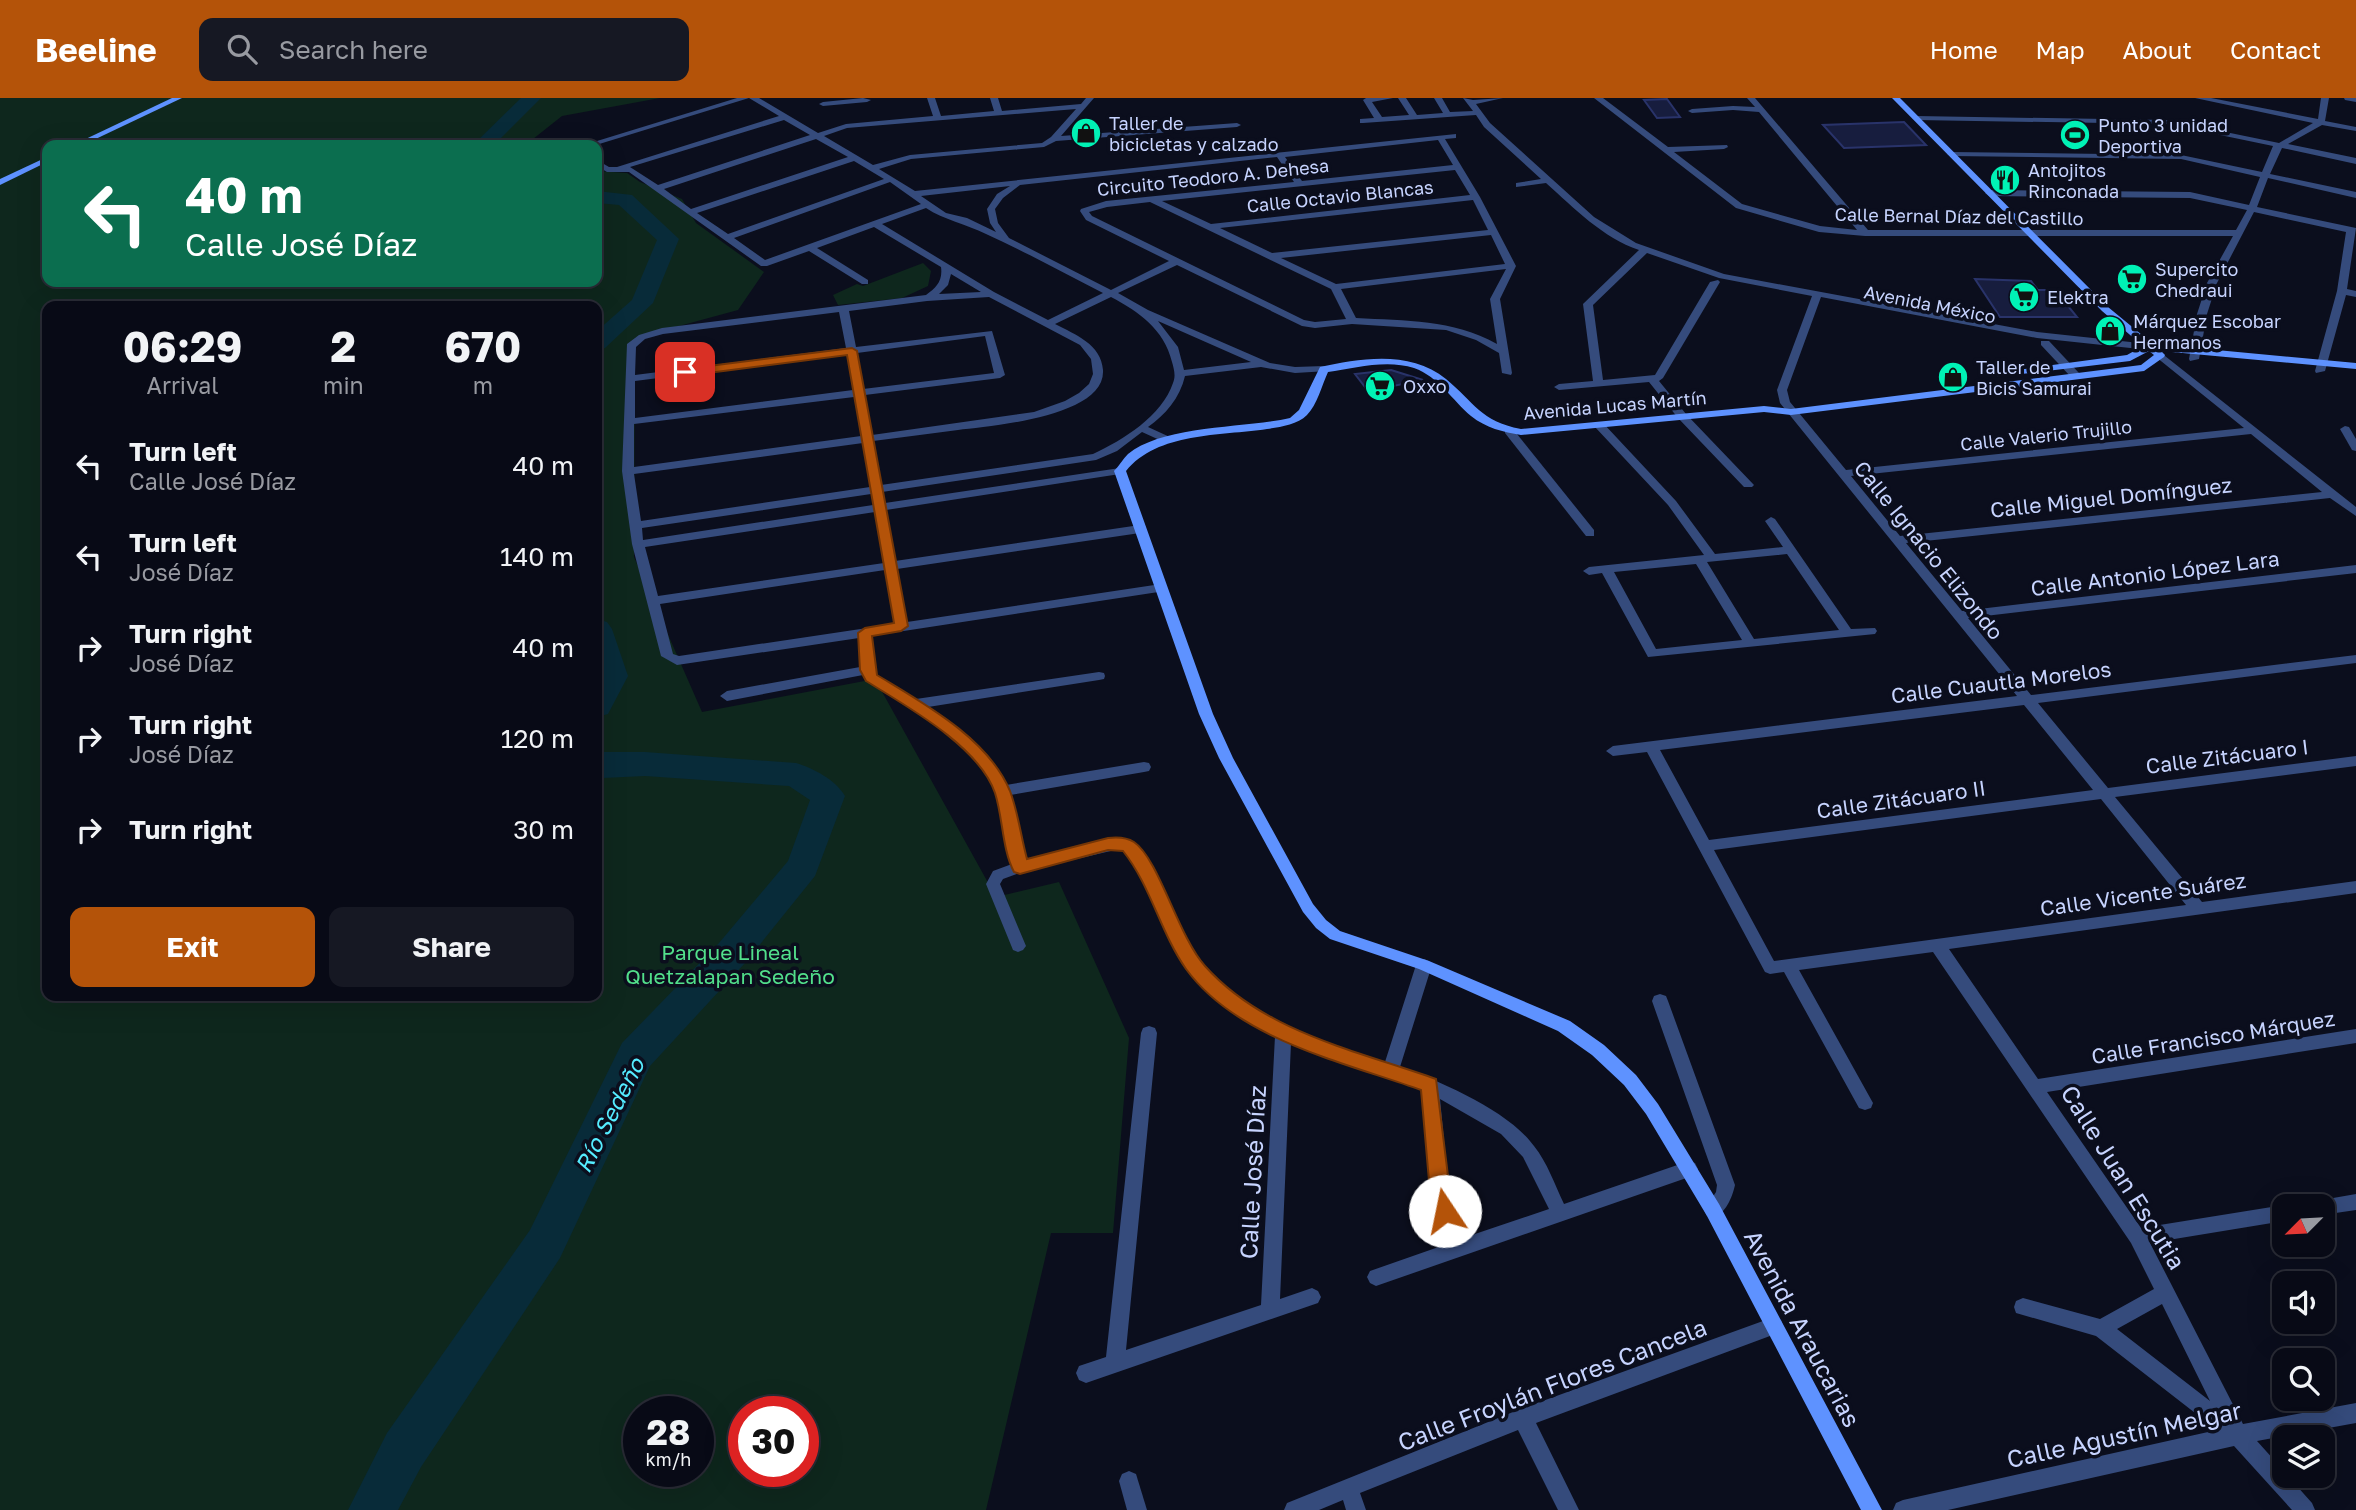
<!DOCTYPE html>
<html lang="en">
<head>
<meta charset="utf-8">
<style>
  :root { --surface:#080a16; --page:#161823; --text:#f1f3f6; --muted:#989aa1; --line:#292b35; --accent:#b45309 }
  body { margin:0; font-family:"Golos Text",sans-serif; background:var(--page); color:var(--text); height:100vh; display:flex; flex-direction:column; font-size:26px; white-space:nowrap }
  * { box-sizing:border-box; margin:0 }
  p { font-size:23px; color:var(--muted) }
  .icon { flex:none; width:38px; height:38px; fill:none; stroke:currentColor; stroke-width:2; stroke-linecap:round; stroke-linejoin:round }
  .map { position:relative; flex:1; overflow:hidden }
  .side { position:absolute; left:42px; top:203px; width:560px; height:700px; display:flex; flex-direction:column; background:var(--surface); border-radius:14px; box-shadow:0 7px 28px #0002,0 0 0 2px var(--line) }
  .side>* { flex:none }
  .hud { position:absolute; left:42px; top:42px; width:560px; height:147px; border-radius:14px; box-shadow:0 7px 28px #0002,0 0 0 2px var(--line); background:#0b6e4f; color:#fff; overflow:hidden }
  .needle { width:46px; rotate:246deg }
  .buttons { position:absolute; left:2272px; top:1096px; display:grid; gap:14px }
  .buttons a { display:grid; place-items:center; width:63px; height:63px; border-radius:14px; background:var(--surface); box-shadow:0 7px 28px #0002,0 0 0 2px var(--line); font-size:35px }
  .speed { position:absolute; left:623px; top:1298px; display:flex; gap:14px; font-size:35px; font-weight:700; text-align:center }
  .speed>* { display:grid; place-content:center; width:91px; height:91px; border-radius:50%; background:var(--surface); box-shadow:0 7px 28px #0002,0 0 0 2px var(--line); line-height:1 }
  .speed small { font-size:18px; font-weight:400 }
  .speed .limit { border:10px solid #d22; background:#fff; color:#111 }
  .pin { position:absolute; display:grid; place-items:center; width:60px; height:60px; color:#fff; margin:-30px; border-radius:14px; box-shadow:0 4px 10px #0006 }
  .me { position:absolute; width:77px; margin:-38px; rotate:349deg; stroke-linejoin:round; filter:drop-shadow(0 0 5px #0008) }
  .turn { display:flex; align-items:center; gap:24px; height:147px; padding:0 28px; font-size:32px }
  .turn .icon { width:91px; height:91px; stroke-width:2.5 }
  .turn b { display:block; font-size:49px; line-height:60px }
  .eta { display:flex; justify-content:space-evenly; align-items:center; height:119px; text-align:center }
  .eta b { font-size:42px; font-weight:700; line-height:49px }
  .button { display:flex; gap:14px; margin-top:auto; padding:14px 28px }
  .button a { flex:1; height:80px; border-radius:14px; background:var(--accent); color:#fff; font-size:28px; font-weight:700; line-height:80px; text-align:center }
  .button a+a { background:var(--page); color:var(--text) }
  ul { padding:0; list-style:none }
  li { display:flex; align-items:center; gap:21px; height:91px; padding:0 28px }
  li div { flex:1 }
  li b { display:block; font-size:26px }
  li em { font-style:normal }
  header { display:flex; align-items:center; gap:42px; box-sizing:border-box; height:98px; padding:0 35px; background:var(--accent); color:#fff }
  header strong { font-size:33px }
  nav { display:flex; gap:38px; margin-inline-start:auto; font-size:24px }
  .search { width:490px; height:63px; background:var(--page); display:flex; align-items:center; gap:18px; box-sizing:border-box; padding:0 24px; border-radius:14px; color:var(--muted); font-size:26px }
  .map>svg:first-child { display:block }
  .green { fill:#0e271d; fill-rule:evenodd }
  .lines { fill:none; stroke-linecap:round; stroke-linejoin:round }
  .river { fill:#082b39; fill-rule:evenodd }
  .building { fill:#171d3e; stroke:#29336a; stroke-width:2 }
  .street { fill:#354b7c; fill-rule:evenodd }
  .secondary { fill:#5e92ff; fill-rule:evenodd }
  .route { fill:#b45309; stroke:#753606; stroke-width:2 }
  .labels { text-anchor:middle; dominant-baseline:central; stroke-width:7; stroke-linejoin:round; paint-order:stroke }
  .far-poi-label { font-size:18px; fill:#c7d4ff; stroke:#0b0e1d; text-anchor:start }
  .far-street-label { font-size:18px; fill:#c7d4ff; stroke:#0b0e1d }
  .street-label { font-size:21px; fill:#c7d4ff; stroke:#0b0e1d }
  .park-label { font-size:21px; fill:#52df8b; stroke:#0b0e1d }
  .water-label { font-size:23px; font-style:italic; fill:#55ecff; stroke:#0b0e1d }
  .near-street-label { font-size:24px; fill:#c7d4ff; stroke:#0b0e1d }
</style>
</head>
<body>
<header>
<strong>Beeline</strong>
<div class="search"><svg class="icon" aria-label="search" viewBox="0 0 24 24"><circle cx="10" cy="10" r="6"/><path d="M15 15l6 6"/></svg>Search here</div>
<nav><a>Home</a><a>Map</a><a>About</a><a>Contact</a></nav>
</header>
<div class="map">
<svg width="2356" height="1412" viewBox="0 0 2356 1412">
  <rect width="100%" height="100%" fill="#0b0e1d"/>
  <g class="green">
    <path d="M0,0H660L562,18L528,45L529,47H47V184H597V73L627,75L640,84L682,101L696,125L764,174L738,212L635,240L634,459L702,614L875,581L996,799L1059,784L1129,940L1113,1135H1051L986,1412H0ZM47,208H597V898H47ZM639,1314H698V1374H639ZM744,1314H803V1374H744Z"/>
    <path d="M923,165L931,173L928,188L902,200L838,207L833,197L857,186L863,188Z"/>
  </g>
  <g class="lines">
    <g class="river">
      <path d="M521,0H541L494,47H473Z"/>
      <path d="M597,93L632,97L679,141L653,205L605,250L597,252V233L632,202L657,142L619,107L597,105Z"/>
      <path d="M597,521L607,524L612,531L628,578L608,616L597,619Z"/>
      <path d="M597,654H645L796,665C813,670 836,682 845,698L815,778L745,865L650,968L560,1160L421,1369L398,1412H348L387,1335L530,1132L622,945L719,845L788,763L810,702L789,688L645,678L603,680L597,678Z"/>
    </g>
  </g>
  <g class="building">
    <path d="M1667,1L1680,19L1657,20L1644,2Z"/>
    <path d="M1904,24L1926,47L1844,50L1823,27Z"/>
    <path d="M1975,181L2031,183L2038,192H2055L2077,219H2000Z"/>
    <path d="M1391,272L1423,282L1368,293L1355,276Z"/>
  </g>
  <g class="lines">
    <g class="street">
      <path d="M737,0H749L596,47H584Z"/>
      <path d="M749,0H759L818,35L846,26L933,18L927,0H935L941,18L994,13L990,0H998L1002,13L1081,6L1086,0H1094L1061,38L1237,25L1241,27L1237,29L1056,43L1044,49L911,61L879,71L915,93L1456,36V40L1445,41L1480,99L1516,168L1500,201L1512,275L1511,277L1502,275L1499,255L1476,242L1446,232L1352,226L1315,230L1302,228L1177,167L1118,195L1148,212L1270,265L1295,269L1324,268L1328,269V273L1295,275L1261,269L1185,278C1180,300 1165,317 1148,329L1172,340V344H1164L1142,334L1117,353L1096,362L882,394L885,405L1120,370L1126,373L1120,376L886,412L895,463L1140,427L1146,431L1140,435L897,471L907,524L1161,486L1165,487L1167,490L1165,493L871,538L873,572L876,577L916,601L1099,574L1104,575L1105,578L1104,581L1099,582L928,609C960,628 986,655 1006,687L1144,664L1149,665L1151,669L1149,673L1144,674L1010,697L1026,762L1108,741C1117,740 1126,739 1134,745C1155,760 1170,814 1183,839C1187,848 1194,857 1201,865C1247,922 1319,941 1385,964L1416,867L1419,863L1424,861L1429,863L1432,867L1400,969C1440,983 1509,1013 1534,1048C1547,1064 1555,1087 1564,1106L1689,1063L1695,1065L1698,1071L1695,1077L1376,1188L1370,1185L1367,1179L1370,1173L1450,1145L1431,1094L1422,991L1291,945L1280,1201L1312,1190L1318,1193L1321,1199L1318,1205L1086,1285L1079,1282L1076,1275L1079,1268L1106,1259L1141,935L1143,930L1149,928L1155,930L1157,935L1126,1252L1261,1207L1275,938C1242,920 1212,903 1189,873C1182,864 1176,855 1171,845C1158,822 1143,761 1119,751L1022,774L1003,781L1000,786L1026,848L1023,852L1018,854L1013,852L986,786L993,773L1012,766C1007,744 1004,712 994,692C971,642 911,611 866,583L863,577L727,603L720,598L727,593L860,569L859,540L677,567L661,558L632,446L622,373L627,246L639,237L662,230L926,197C936,190 943,183 941,169L874,129L817,150L868,182V186H862L809,153L767,168H761L629,74H607L597,68V62L609,69H617L779,18ZM1076,11L1051,39L1042,45L910,57L873,67L824,38L847,30ZM784,22L810,37L658,87L630,69ZM816,41L848,59L691,111L664,91ZM1438,42L1453,67L1302,83L1285,59ZM1277,59L1294,84L1106,103L1081,111L1080,113L1086,122L1169,163L1111,192L1009,140L998,125L995,111L1003,100L1020,87ZM854,63L884,81L728,136L697,115ZM1455,72L1470,97L1211,126L1162,103ZM890,84L921,106L765,162L734,140ZM1010,88L997,96L987,111L990,125L996,134L967,120L946,115L921,98ZM1473,102L1488,132L1272,155L1220,130ZM1150,104L1331,191L1346,221L1315,224L1304,222L1092,118L1089,114L1107,109ZM926,110C944,122 966,126 986,136C1026,154 1064,175 1103,195L1048,222L994,194L882,126ZM1491,137L1505,166L1336,186L1281,160ZM1506,171L1490,201L1497,246C1452,221 1406,223 1356,220L1341,191ZM951,176L981,194L939,196L948,187ZM989,199L1080,247L1091,261L1093,276L1089,286L1079,295L1065,303L1034,314L872,337L865,297L1000,280L1005,277L992,233L856,249L849,213L927,203ZM1111,199C1139,214 1164,231 1172,264C1174,271 1176,278 1173,285C1162,318 1123,342 1093,356L881,387L873,343C902,339 930,336 958,332C990,328 1106,319 1103,272C1101,246 1076,237 1055,226ZM839,214L846,250L635,277L636,249L645,241L663,236ZM1158,223L1251,264L1184,272L1178,249ZM985,238L994,275L863,291L857,255ZM847,256L853,292L635,320V283ZM854,299L861,338L634,369V326ZM863,345L870,389L641,423L634,376ZM871,396L873,407L643,442L642,430ZM875,414L884,465L658,498L645,449ZM885,472L894,526L679,558L673,556L660,506ZM1440,1001L1501,1036L1523,1059L1549,1111L1466,1139L1449,1094Z"/>
      <path d="M863,0L871,2L867,4L823,8L819,6L823,4Z"/>
      <path d="M1366,0H1393L1372,4L1382,19L1409,17L1398,0H1406L1417,17L1443,15L1434,0H1442L1450,14L1473,13L1463,0L1473,2L1503,0L1476,6L1490,25L1594,119L1636,145L1724,176L2037,234L2149,246L2154,249L2149,252L2037,240L1821,199L1787,292L1790,304L1846,372L2244,330L2156,259V255L2160,254L2356,409V418L2330,400L1906,445L1962,513L2356,467V475L1968,520L2031,597L2356,557V565L2038,605L2108,690L2356,658V668L2115,699L2202,804L2356,783V795L1949,851L2038,981L2356,931V945L2047,994L2141,1130L2284,1107L2287,1108H2284V1123L2150,1145L2243,1326L2356,1305V1325L2257,1343L2284,1373V1377H2287L2312,1405L2315,1412H2292L2234,1348L1948,1412H1893L1896,1405L1903,1402L2217,1332L2096,1238L2016,1215L2014,1209L2016,1203L2023,1200L2100,1221L2154,1191L2131,1145L1933,854L1799,872L1873,1005L1871,1010L1865,1012L1859,1010L1784,874L1770,876L1765,874L1647,654L1613,658L1606,653L1613,648L2017,598L1780,305L1777,292L1812,198L1719,180L1647,155L1593,207L1603,282L1655,277L1710,184L1718,182L1720,184L1663,280L1659,283L1686,316L1754,387L1752,389H1744L1678,320L1649,284L1559,292L1554,289L1559,286L1593,283L1583,206L1639,152C1603,140 1574,110 1546,85L1516,89V85L1541,81L1484,29L1476,17L1363,25H1360V21L1374,20L1363,2ZM2251,336L2322,394L1900,438L1851,378ZM2024,607L2093,692L1709,742L1660,652ZM2101,701L2186,807L1774,863L1714,752ZM2162,1206L2210,1303L2117,1231Z"/>
      <path d="M1594,0H1603L1668,49L1727,47L1728,49L1724,51L1674,54L1742,106L1820,128L1857,132L1759,14L1733,12L1692,15L1688,13L1692,11L1733,8L1755,9L1747,0H1755L1868,132H2236L2247,112L2190,100L1989,98L1985,95L1989,92L2190,94L2249,107L2260,79L2181,61L1951,58L1947,56L1951,54L2181,57L2262,74L2273,48L2167,26L1916,22L1912,20L1916,18L2167,22L2279,45L2313,25L2195,0H2211L2318,21L2321,0H2329L2325,23L2356,29V33L2322,27L2288,46L2356,60V66L2282,50L2270,76L2356,94V100L2268,80L2257,109L2356,130L2347,191L2356,193V199L2346,197L2325,273L2316,275L2315,273L2337,193L2346,134L2254,114L2217,185L2207,216L2199,261L2190,263L2189,261L2197,216L2207,185L2233,138H1865L1819,134L1736,110Z"/>
      <path d="M2344,0H2356V4L2345,2Z"/>
      <path d="M2041,243H2049L2079,275V279H2071L2041,247Z"/>
      <path d="M1599,324L1603,325L1676,403L1715,456L1783,449L1765,423L1771,419L1775,421L1851,531L1875,530L1877,533L1875,536L1648,559L1602,475L1589,477L1583,473L1589,469L1704,457L1668,407L1595,329V325ZM1787,456L1839,532L1754,541L1707,464ZM1696,466L1742,542L1656,551L1614,474Z"/>
      <path d="M2345,328L2349,329L2356,341V353L2352,352L2340,331Z"/>
      <path d="M1509,330L1513,331L1594,432V438H1586L1505,335V331Z"/>
      <path d="M1660,896L1666,898L1668,903L1735,1087C1732,1100 1726,1115 1713,1120L1707,1118L1704,1112L1716,1094L1717,1087L1652,903L1654,898Z"/>
      <path d="M2356,1096V1112L2322,1117V1108H2314L2316,1103Z"/>
      <path d="M1774,1219L1781,1222L1783,1228L1781,1234L1536,1325L1579,1412H1558L1518,1332L1360,1395L1366,1412H1346L1343,1402L1319,1412H1284L1287,1405L1523,1310Z"/>
      <path d="M1129,1373L1136,1376L1147,1412H1127L1119,1383L1122,1376Z"/>
    </g>
    <g class="secondary">
      <path d="M172,0H182L83,47H73Z"/>
      <path d="M1892,0H1900L2108,209L2153,246L2356,265V271L2161,253L2165,257L2164,259L2144,273L1791,317L1764,314L1521,337C1503,334 1486,330 1471,318C1452,302 1439,279 1414,270C1387,261 1354,270 1328,274C1322,287 1317,307 1307,317C1297,327 1280,329 1267,331C1220,338 1158,334 1126,373L1213,616L1233,660L1313,806L1326,822L1340,833L1429,863L1570,923L1604,947L1636,977L1658,1006L1719,1106L1882,1412H1861L1707,1118L1646,1016L1624,987L1592,957L1558,933L1419,871L1330,841L1316,830L1303,814L1219,660L1199,616L1114,373C1119,368 1123,361 1128,356C1163,327 1246,330 1290,320L1299,312L1320,269C1361,260 1411,252 1446,281C1475,305 1480,323 1521,331L1764,308L1791,311L2141,267L2154,257L2149,253L2130,263L1997,279V275L2001,274L2127,257L2143,248L2102,213Z"/>
      <path d="M47,59V64L0,87V81Z"/>
    </g>
  </g>
  <path class="route" d="M852,250L857,253L908,528L901,533L872,538L877,577C923,605 988,640 1010,693C1018,714 1021,739 1027,761L1108,740C1116,739 1126,739 1134,744C1159,761 1178,838 1205,868C1264,934 1355,952 1436,981L1450,1094L1455,1113L1452,1120L1445,1123L1438,1120L1430,1094L1421,992C1343,964 1237,941 1186,871C1160,834 1151,788 1123,753L1108,752L1020,776L1014,774C1002,751 1003,720 995,695C979,648 906,608 866,583L860,572L858,535L865,530L894,525L847,257L685,278L679,274L685,271Z"/>
  <defs>
    <g id="shop-disc" transform="scale(1.575)"><circle r="9.5" fill="#00f2b5" stroke="#0b0e1d"/><path d="M-5-2.5h2.3a2.7 3.5 0 0 1 5.4 0H5L5.5 6h-11ZM-1.5-2.5h3a1.5 2.3 0 0 0-3 0Z" fill="#111"/></g>
    <g id="stadium-disc" transform="scale(1.575)"><circle r="9.5" fill="#00f2b5" stroke="#0b0e1d"/><path d="M0-5a6.5 5 0 1 0 0 10a6.5 5 0 1 0 0-10ZM-3.5-1.8h7v3.6h-7Z" fill="#111"/></g>
    <g id="restaurant-disc" transform="scale(1.575)"><circle r="9.5" fill="#00f2b5" stroke="#0b0e1d"/><path d="M-5-6h1v4h1v-4h1v4h1v-4h1v5L-1.5 .5V6h-2V.5L-5-1ZM5-6V6H3V1.5H1.5Q1.5-4 5-6Z" fill="#111"/></g>
    <g id="supermarket-disc" transform="scale(1.575)"><circle r="9.5" fill="#00f2b5" stroke="#0b0e1d"/><path d="M-6-5.5h2.5l.6 2H6L4.5 2H-2.5L-4.4-4H-6ZM-1.5 3.2a1.3 1.3 0 1 0 .1 0ZM3 3.2a1.3 1.3 0 1 0 .1 0Z" fill="#111"/></g>
  </defs>
  <g fill-rule="evenodd">
    <use href="#shop-disc" x="1086" y="35"/>
    <use href="#stadium-disc" x="2075" y="37"/>
    <use href="#restaurant-disc" x="2005" y="82"/>
    <use href="#supermarket-disc" x="2132" y="181"/>
    <use href="#supermarket-disc" x="2024" y="199"/>
    <use href="#shop-disc" x="2110" y="233"/>
    <use href="#shop-disc" x="1953" y="279"/>
    <use href="#supermarket-disc" x="1380" y="288"/>
  </g>
  <g class="labels">
    <g class="far-poi-label">
      <text x="1109" y="25">Taller de<tspan x="1109" dy="21">bicicletas y calzado</tspan></text>
      <text x="2098" y="27">Punto 3 unidad<tspan x="2098" dy="21">Deportiva</tspan></text>
      <text x="2028" y="72">Antojitos<tspan x="2028" dy="21">Rinconada</tspan></text>
      <text x="2155" y="171">Supercito<tspan x="2155" dy="21">Chedraui</tspan></text>
      <text x="2047" y="199">Elektra</text>
      <text x="2133" y="223">Márquez Escobar<tspan x="2133" dy="21">Hermanos</tspan></text>
      <text x="1976" y="269">Taller de<tspan x="1976" dy="21">Bicis Samurai</tspan></text>
      <text x="1403" y="288">Oxxo</text>
    </g>
    <g class="far-street-label">
      <text transform="translate(1213 79) rotate(-6)">Circuito Teodoro A. Dehesa</text>
      <text transform="translate(1340 98) rotate(-6)">Calle Octavio Blancas</text>
      <text transform="translate(1959 118) rotate(1)">Calle Bernal Díaz del Castillo</text>
      <text transform="translate(1930 206) rotate(11)">Avenida México</text>
      <text transform="translate(1615 307) rotate(-5)">Avenida Lucas Martín</text>
      <text transform="translate(2046 337) rotate(-6)">Calle Valerio Trujillo</text>
    </g>
    <g class="street-label">
      <text transform="translate(2111 399) rotate(-6)">Calle Miguel Domínguez</text>
      <text transform="translate(1929 452) rotate(51)">Calle Ignacio Elizondo</text>
      <text transform="translate(2155 475) rotate(-7)">Calle Antonio López Lara</text>
      <text transform="translate(2001 584) rotate(-7)">Calle Cuautla Morelos</text>
      <text transform="translate(2227 658) rotate(-7)">Calle Zitácuaro I</text>
      <text transform="translate(1901 701) rotate(-8)">Calle Zitácuaro II</text>
      <text transform="translate(2143 796) rotate(-8)">Calle Vicente Suárez</text>
      <text transform="translate(2213 939) rotate(-9)">Calle Francisco Márquez</text>
    </g>
    <g class="park-label">
      <text x="730" y="854">Parque Lineal<tspan x="730" dy="24">Quetzalapan Sedeño</tspan></text>
    </g>
    <g class="water-label">
      <text transform="translate(609 1017) rotate(-63)">Río Sedeño</text>
    </g>
    <g class="near-street-label">
      <text transform="translate(1252 1074) rotate(-87)">Calle José Díaz</text>
      <text transform="translate(2124 1079) rotate(58)">Calle Juan Escutia</text>
      <text transform="translate(1803 1230) rotate(62)">Avenida Araucarias</text>
      <text transform="translate(1552 1286) rotate(-21)">Calle Froylán Flores Cancela</text>
      <text transform="translate(2124 1336) rotate(-12)">Calle Agustín Melgar</text>
    </g>
  </g>
</svg>
<div class="buttons">
<a><svg class="needle" viewBox="-14 -14 28 28"><path d="M0-13l5 13h-10z" fill="#e53935"/><path d="M0 13l5-13h-10z" fill="#989aa1"/></svg></a>
<a><svg class="icon" aria-label="sound" viewBox="0 0 24 24"><path d="M4 9h4l5-4v14l-5-4H4zM17 9q2 3 0 6"/></svg></a>
<a><svg class="icon" aria-label="search" viewBox="0 0 24 24"><circle cx="10" cy="10" r="6"/><path d="M15 15l6 6"/></svg></a>
<a><svg class="icon" aria-label="layers" viewBox="0 0 24 24"><path d="M12 4l9 5-9 5-9-5zM3 14l9 5 9-5"/></svg></a>
</div>
<div class="speed"><div>28<small>km/h</small></div><div class="limit">30</div></div>
<div class="pin" style="left:685px;top:274px;background:#d93025"><svg class="icon" aria-label="arrive" viewBox="0 0 24 24"><path d="M6 21V4h12l-3 4 3 4H6"/></svg></div>
<svg class="me" style="left:1445px;top:1113px" viewBox="-20 -20 40 40"><circle r="19" fill="#fff"/><path d="M0-13L10 11 0 6-10 11z" fill="#b45309"/></svg>
<div class="hud">
<div class="turn"><svg class="icon" aria-label="left" viewBox="0 0 24 24"><path d="M17 20v-9H6M10 6l-5 5 5 5"/></svg><div><b>40 m</b>Calle José Díaz</div></div>
</div>
<section class="side">
<div class="eta">
<div><b>06:29</b><p>Arrival</p></div>
<div><b>2</b><p>min</p></div>
<div><b>670</b><p>m</p></div>
</div>
<ul>
<li><svg class="icon" aria-label="left" viewBox="0 0 24 24"><path d="M17 20v-9H6M10 6l-5 5 5 5"/></svg><div><b>Turn left</b><p>Calle José Díaz</p></div><em>40 m</em></li>
<li><svg class="icon" aria-label="left" viewBox="0 0 24 24"><path d="M17 20v-9H6M10 6l-5 5 5 5"/></svg><div><b>Turn left</b><p>José Díaz</p></div><em>140 m</em></li>
<li><svg class="icon" aria-label="right" viewBox="0 0 24 24"><path d="M7 20v-9h11M14 6l5 5-5 5"/></svg><div><b>Turn right</b><p>José Díaz</p></div><em>40 m</em></li>
<li><svg class="icon" aria-label="right" viewBox="0 0 24 24"><path d="M7 20v-9h11M14 6l5 5-5 5"/></svg><div><b>Turn right</b><p>José Díaz</p></div><em>120 m</em></li>
<li><svg class="icon" aria-label="right" viewBox="0 0 24 24"><path d="M7 20v-9h11M14 6l5 5-5 5"/></svg><div><b>Turn right</b></div><em>30 m</em></li>
</ul>
<div class="button"><a>Exit</a><a>Share</a></div>
</section>
</div>
</body>
</html>
